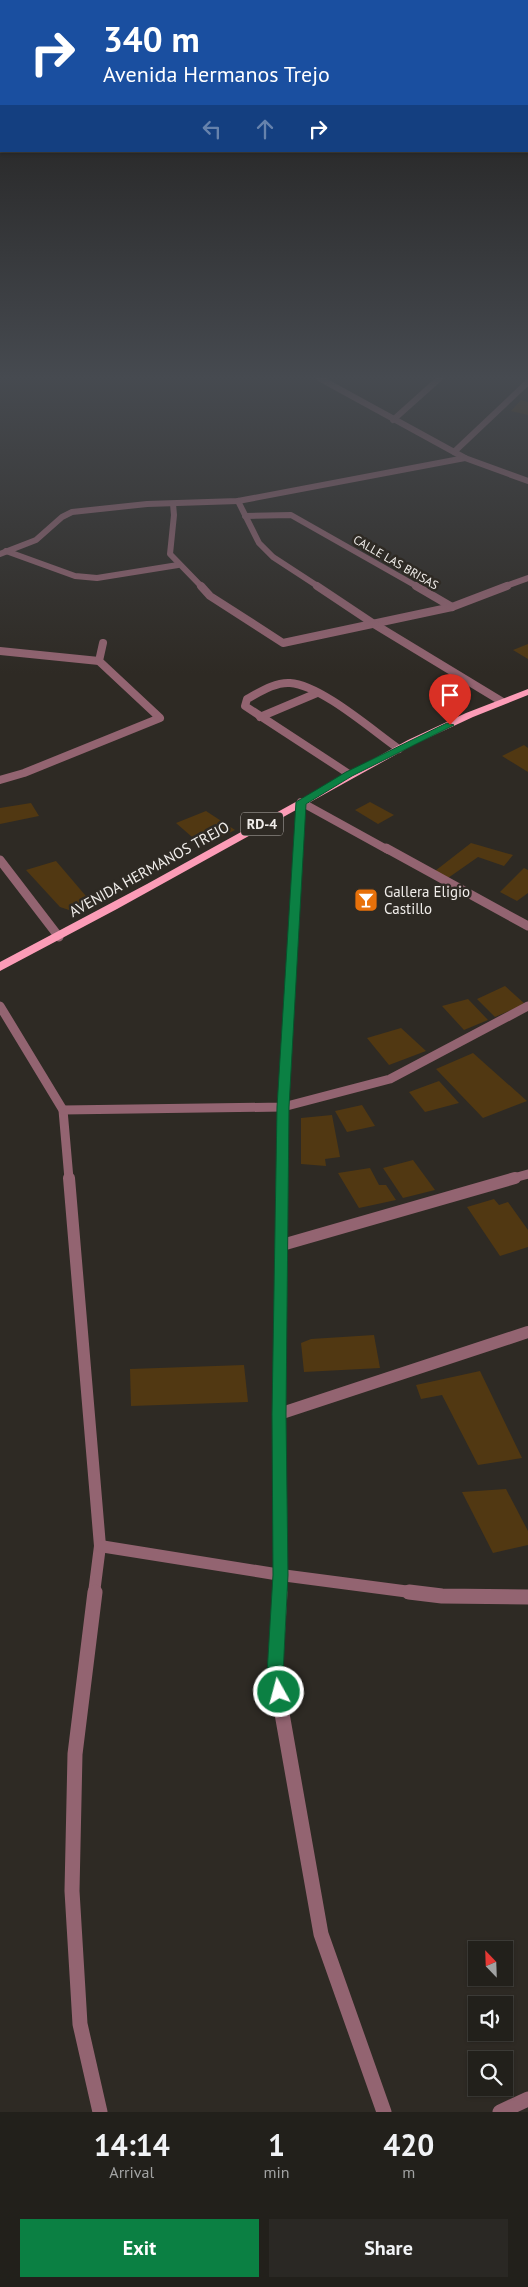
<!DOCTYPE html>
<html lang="en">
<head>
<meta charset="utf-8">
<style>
  :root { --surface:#22201b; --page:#2a2824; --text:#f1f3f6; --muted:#a2a3a3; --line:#3f3e3a; --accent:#0b8043 }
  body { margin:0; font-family:"PT Sans",sans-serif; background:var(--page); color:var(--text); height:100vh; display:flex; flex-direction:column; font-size:19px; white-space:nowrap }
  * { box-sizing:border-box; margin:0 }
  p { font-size:16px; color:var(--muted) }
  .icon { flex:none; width:28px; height:28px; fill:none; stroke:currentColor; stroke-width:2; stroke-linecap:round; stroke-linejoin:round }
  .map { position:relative; height:2112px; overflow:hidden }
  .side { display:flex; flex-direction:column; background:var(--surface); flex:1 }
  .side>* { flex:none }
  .guide { position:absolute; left:0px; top:0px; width:529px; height:152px; box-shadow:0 1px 4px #0004,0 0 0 1px var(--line); background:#1a4fa0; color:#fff; overflow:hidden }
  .needle { width:32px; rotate:337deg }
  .controls { position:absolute; left:468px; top:1941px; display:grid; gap:10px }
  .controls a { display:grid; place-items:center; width:45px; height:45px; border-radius:0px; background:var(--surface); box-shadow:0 1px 4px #0004,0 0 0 1px var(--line); font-size:25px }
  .pin { position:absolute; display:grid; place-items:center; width:42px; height:42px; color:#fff; margin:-51px -21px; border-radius:50% 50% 50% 0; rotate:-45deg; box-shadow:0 0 5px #0007 }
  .pin .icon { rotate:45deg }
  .me { position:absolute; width:55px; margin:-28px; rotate:353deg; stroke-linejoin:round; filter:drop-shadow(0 0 4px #0008) }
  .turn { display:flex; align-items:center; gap:18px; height:105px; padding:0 20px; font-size:22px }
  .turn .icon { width:65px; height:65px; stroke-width:2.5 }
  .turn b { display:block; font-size:35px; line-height:42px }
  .lanes { display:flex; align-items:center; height:48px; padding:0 20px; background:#0003; justify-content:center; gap:25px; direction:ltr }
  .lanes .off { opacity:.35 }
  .eta { display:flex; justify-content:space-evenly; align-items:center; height:85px; text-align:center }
  .eta b { font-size:30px; font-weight:700; line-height:35px }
  .action { display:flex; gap:10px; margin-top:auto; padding:10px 20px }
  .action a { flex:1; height:58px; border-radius:0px; background:var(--accent); color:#fff; font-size:20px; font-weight:700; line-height:58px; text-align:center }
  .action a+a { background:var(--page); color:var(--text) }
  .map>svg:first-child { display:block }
  .building { fill:#513812 }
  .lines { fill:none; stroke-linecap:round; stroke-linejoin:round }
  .service { stroke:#936471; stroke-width:8 }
  .minor-far4 { stroke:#936471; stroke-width:6 }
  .minor-far3 { stroke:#936471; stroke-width:8 }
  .minor-far2 { stroke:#936471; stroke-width:9 }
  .minor-far1 { stroke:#936471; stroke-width:12 }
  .minor { stroke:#936471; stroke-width:15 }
  .primary { fill:#fc9cb7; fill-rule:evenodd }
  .route { fill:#0b8043; stroke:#07532c }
  .labels { text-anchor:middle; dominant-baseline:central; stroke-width:5; stroke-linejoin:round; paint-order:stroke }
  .far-street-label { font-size:12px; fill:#f0edea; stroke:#2e2a24 }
  .shield { fill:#2e2a24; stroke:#b6b2af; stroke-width:1 }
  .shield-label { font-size:14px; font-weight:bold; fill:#f0edea }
  .street-label { font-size:15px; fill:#f0edea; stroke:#2e2a24 }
  .poi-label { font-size:15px; fill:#f0edea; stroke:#2e2a24; text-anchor:start }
</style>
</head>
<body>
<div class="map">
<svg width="528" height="2112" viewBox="0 0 528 2112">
  <rect width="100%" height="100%" fill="#2e2a24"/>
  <g class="building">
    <path d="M521,400L528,402V415L511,411Z"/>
    <path d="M528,644V659L513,650Z"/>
    <path d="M524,745L528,748V772L502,756Z"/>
    <path d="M370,802L394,815L378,824L355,810Z"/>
    <path d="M31,803L39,816L0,824V808Z"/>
    <path d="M206,811L235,830L207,844L199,843L176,823Z"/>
    <path d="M471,843L513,855L504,866L478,857L448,878L435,871Z"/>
    <path d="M56,861L91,902L69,910L60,907L26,870Z"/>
    <path d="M524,868L528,870V893L517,901L500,892Z"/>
    <path d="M505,986L525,1004L495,1017L477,999Z"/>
    <path d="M468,999L488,1020L464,1030L442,1006Z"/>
    <path d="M401,1028L426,1051L389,1065L367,1038Z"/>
    <path d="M473,1053L527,1101L483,1118L436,1069Z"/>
    <path d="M439,1081L459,1103L425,1112L409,1092Z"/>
    <path d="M362,1105L375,1126L347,1132L335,1111Z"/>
    <path d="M332,1115L340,1157L325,1159L326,1166L301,1164V1118Z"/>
    <path d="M413,1160L435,1190L403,1198L383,1168Z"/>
    <path d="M370,1168L379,1185H386L396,1200L359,1208L338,1173Z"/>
    <path d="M494,1199L499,1205L508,1202L528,1230V1247L500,1256L467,1207Z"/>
    <path d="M374,1335L380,1368L304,1372L301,1343L311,1339Z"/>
    <path d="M244,1365L248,1402L131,1406L130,1369Z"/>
    <path d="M480,1371L522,1458L478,1465L442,1395L421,1399L416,1385Z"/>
    <path d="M506,1489L528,1531V1545L493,1553L462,1492Z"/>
  </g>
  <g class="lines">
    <g class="service">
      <path d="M260,717L317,693"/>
      <path d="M349,774L245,706L247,699C260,692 275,682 290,683C321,685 373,731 399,749"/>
    </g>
    <g class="minor-far4">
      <path d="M319,378L465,458L528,481"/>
      <path d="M393,420L440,378"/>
      <path d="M454,452L528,382"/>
      <path d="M238,501L259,543L273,557L319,587"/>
      <path d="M173,504L174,515L170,554L202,587"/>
      <path d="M245,516L291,515L418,587"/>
      <path d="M6,551L75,576L97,578L178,565"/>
      <path d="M0,554L36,540L62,517L72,512L147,504L238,501L465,458"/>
      <path d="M503,587L528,578"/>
    </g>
    <g class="minor-far3">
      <path d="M201,586L210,596L283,643L452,607L507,586"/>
      <path d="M317,586L374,624L501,701"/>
      <path d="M416,586L452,607"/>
      <path d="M0,651L99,661"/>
      <path d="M0,780L24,773L160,718L99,661L103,643"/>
      <path d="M298,850L301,802L388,850"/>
    </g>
    <g class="minor-far2">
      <path d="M386,848L528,926"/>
      <path d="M0,860L59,937"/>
      <path d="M0,1006L63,1110L69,1179"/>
      <path d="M63,1110L283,1107L390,1079L528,1006"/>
      <path d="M282,1179L283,1107L298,848"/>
      <path d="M510,1179L528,1174"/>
    </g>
    <g class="minor-far1">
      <path d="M69,1178L100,1546L94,1593"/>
      <path d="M282,1245L515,1178"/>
      <path d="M279,1414L528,1332"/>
      <path d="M100,1546L281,1575L418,1593"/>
      <path d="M280,1593L279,1414L282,1178"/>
    </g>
    <g class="minor">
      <path d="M95,1592L75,1754L72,1891L80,2024L100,2112"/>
      <path d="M280,1592L275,1674L321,1934L384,2112"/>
      <path d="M409,1592L442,1596L528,1597"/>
      <path d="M500,2112L528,2099"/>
    </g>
    <path class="primary" d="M528,689V695L473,717L415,744L117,909L0,971V962L147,884L408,740L466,713Z"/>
  </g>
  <linearGradient id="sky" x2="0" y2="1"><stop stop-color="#191714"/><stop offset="0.56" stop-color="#464a50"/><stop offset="1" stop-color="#464a50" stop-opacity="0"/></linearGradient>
  <rect width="528" height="674" fill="url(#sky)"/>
  <path class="route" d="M447,723L454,725L352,776L306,804L289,1107L286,1414L288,1575L283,1674L287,1692L284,1698L279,1700L273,1698L267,1674L273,1575L272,1414L277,1107L296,802L346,772Z"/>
  <defs>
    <g id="bar-square" transform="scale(1.25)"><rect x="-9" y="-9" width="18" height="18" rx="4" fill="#e8710a" stroke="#2e2a24"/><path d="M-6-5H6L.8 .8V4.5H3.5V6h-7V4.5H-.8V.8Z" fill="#fff"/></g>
  </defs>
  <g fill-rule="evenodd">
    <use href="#bar-square" x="366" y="900"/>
  </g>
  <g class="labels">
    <g class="far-street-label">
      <text transform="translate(396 562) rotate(30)">CALLE LAS BRISAS</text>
    </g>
    <rect class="shield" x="241" y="812.5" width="42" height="23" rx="4"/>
    <g class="shield-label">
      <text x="262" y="824">RD-4</text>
    </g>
    <g class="street-label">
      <text transform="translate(149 869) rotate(-29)">AVENIDA HERMANOS TREJO</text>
    </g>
    <g class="poi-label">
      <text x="384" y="891">Gallera Eligio<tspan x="384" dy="17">Castillo</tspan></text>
    </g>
  </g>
</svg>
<div class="controls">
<a><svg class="needle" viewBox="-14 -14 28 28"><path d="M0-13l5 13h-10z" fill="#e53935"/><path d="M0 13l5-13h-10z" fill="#a2a3a3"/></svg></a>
<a><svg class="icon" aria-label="sound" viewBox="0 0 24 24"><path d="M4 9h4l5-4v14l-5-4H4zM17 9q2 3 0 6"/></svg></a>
<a><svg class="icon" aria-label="search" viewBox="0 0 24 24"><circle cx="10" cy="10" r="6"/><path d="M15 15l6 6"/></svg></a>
</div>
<div class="pin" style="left:450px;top:725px;background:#d93025"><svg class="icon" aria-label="arrive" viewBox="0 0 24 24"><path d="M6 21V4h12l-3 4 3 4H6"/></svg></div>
<svg class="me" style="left:279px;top:1692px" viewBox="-20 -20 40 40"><circle r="17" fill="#0b8043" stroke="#fff" stroke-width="3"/><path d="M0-11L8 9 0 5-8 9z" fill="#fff"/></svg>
<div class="guide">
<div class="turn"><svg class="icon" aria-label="right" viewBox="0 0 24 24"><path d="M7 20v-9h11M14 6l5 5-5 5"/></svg><div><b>340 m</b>Avenida Hermanos Trejo</div></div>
<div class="lanes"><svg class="icon off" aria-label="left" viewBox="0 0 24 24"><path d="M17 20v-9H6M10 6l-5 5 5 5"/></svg><svg class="icon off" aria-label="ahead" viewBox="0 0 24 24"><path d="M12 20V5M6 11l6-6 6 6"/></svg><svg class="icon" aria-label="right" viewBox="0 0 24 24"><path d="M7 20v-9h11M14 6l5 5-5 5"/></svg></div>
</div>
</div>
<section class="side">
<div class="eta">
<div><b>14:14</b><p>Arrival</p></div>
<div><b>1</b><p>min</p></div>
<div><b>420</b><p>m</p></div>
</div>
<div class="action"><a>Exit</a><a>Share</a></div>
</section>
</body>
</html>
